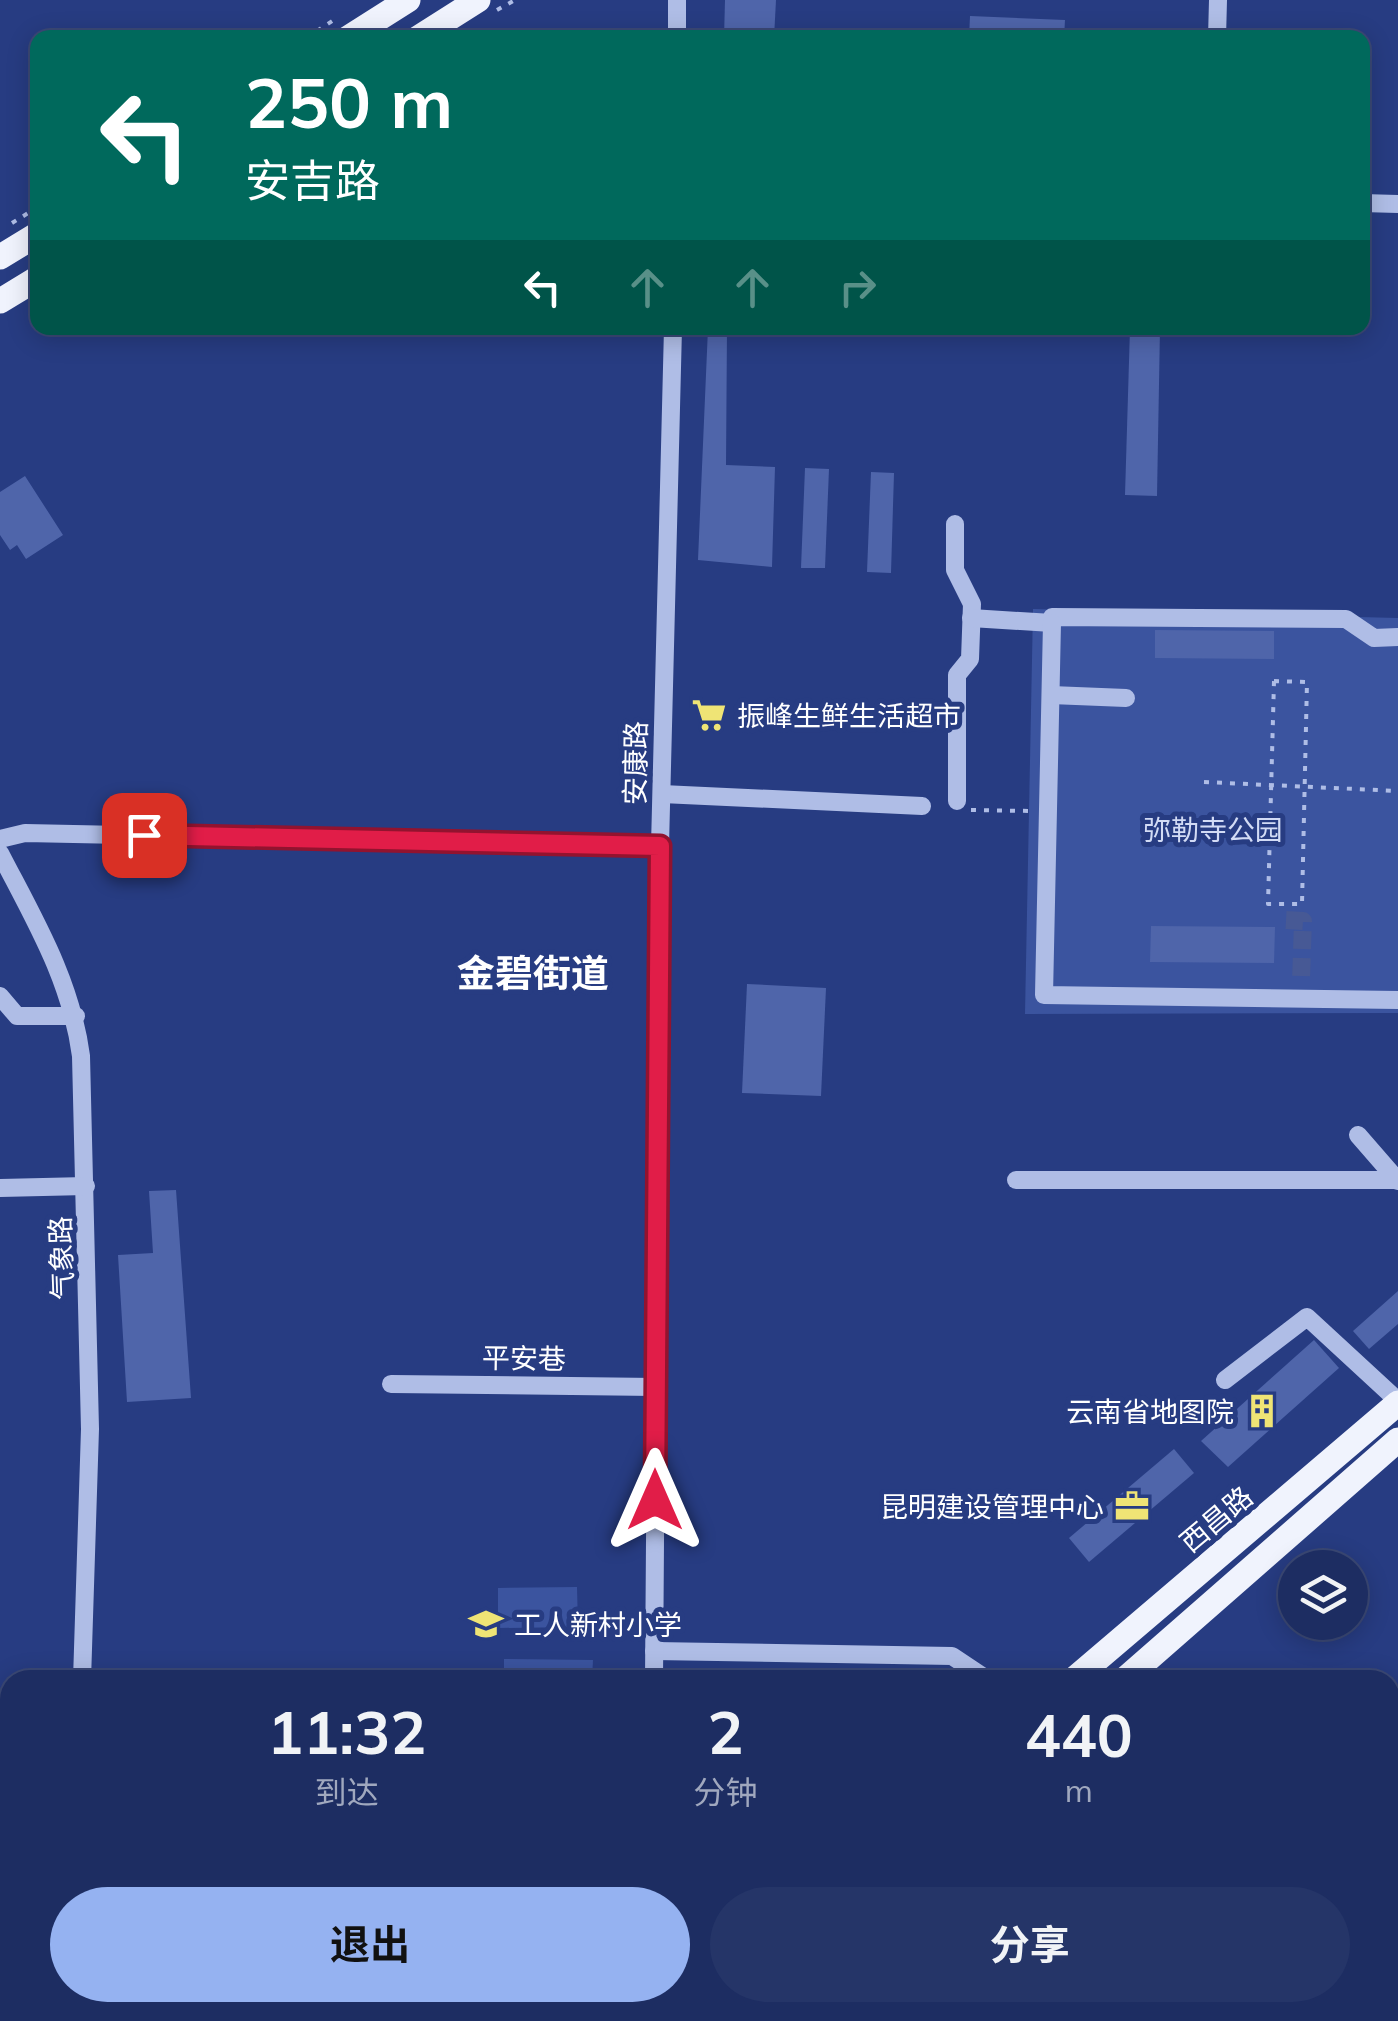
<!DOCTYPE html>
<html lang="zh">
<head>
<meta charset="utf-8">
<style>
  :root { --surface:#1d2d62; --page:#253568; --text:#f1f3f6; --muted:#a0a8be; --line:#3b4977; --accent:#95b2f1 }
  body { margin:0; font-family:Mulish,"Noto Sans SC",sans-serif; background:var(--page); color:var(--text); height:100vh; display:flex; flex-direction:column; font-size:38px; white-space:nowrap }
  * { box-sizing:border-box; margin:0 }
  p { font-size:32px; color:var(--muted) }
  .icon { flex:none; width:55px; height:55px; fill:none; stroke:currentColor; stroke-width:2; stroke-linecap:round; stroke-linejoin:round }
  .map { position:relative; flex:1; overflow:hidden }
  .sheet { position:absolute; left:0px; top:1670px; width:1400px; height:352px; display:flex; flex-direction:column; background:var(--surface); border-radius:30px 30px 0 0; box-shadow:0 5px 25px #0003,0 0 0 2px var(--line) }
  .sheet>* { flex:none }
  .hud { position:absolute; left:30px; top:30px; width:1340px; height:305px; border-radius:20px; box-shadow:0 5px 25px #0003,0 0 0 2px var(--line); background:#00695c; color:#fff; overflow:hidden }
  .buttons { position:absolute; left:1278px; top:1550px; display:grid; gap:20px }
  .buttons a { display:grid; place-items:center; width:90px; height:90px; border-radius:50%; background:var(--surface); box-shadow:0 5px 25px #0003,0 0 0 2px var(--line); font-size:50px }
  .pin { position:absolute; display:grid; place-items:center; width:85px; height:85px; color:#fff; margin:-42px; border-radius:20px; box-shadow:0 5px 15px #0006 }
  .me { position:absolute; width:110px; margin:-55px; rotate:0deg; stroke-linejoin:round; filter:drop-shadow(0 0 8px #0008) }
  .turn { display:flex; align-items:center; gap:35px; height:210px; padding:0 50px; font-size:45px }
  .turn .icon { width:130px; height:130px; stroke-width:2.5 }
  .turn b { display:block; font-size:70px; line-height:85px }
  .lanes { display:flex; align-items:center; height:95px; padding:0 50px; background:#0003; justify-content:center; gap:50px; direction:ltr }
  .lanes .off { opacity:.35 }
  .eta { display:flex; justify-content:space-evenly; align-items:center; height:170px; text-align:center }
  .eta b { font-size:60px; font-weight:700; line-height:70px }
  .action { display:flex; gap:20px; margin-top:auto; padding:20px 50px }
  .action a { flex:1; height:115px; border-radius:60px; background:var(--accent); color:#111; font-size:40px; font-weight:700; line-height:115px; text-align:center }
  .action a+a { background:var(--page); color:var(--text) }
  .map>svg:first-child { display:block }
  .green { fill:#3b549f }
  .building { fill:#4f65aa }
  .lines { fill:none; stroke-linecap:round; stroke-linejoin:round }
  .minor-tunnel { stroke:#475995; stroke-width:18; stroke-dasharray:18 9; stroke-linecap:butt }
  .path { stroke:#afbde6; stroke-width:4; stroke-dasharray:5 8; stroke-linecap:butt }
  .minor { stroke:#afbde6; stroke-width:18 }
  .major { stroke:#f0f3fd; stroke-width:25 }
  .route-casing { stroke:#92132f; stroke-width:25 }
  .route { stroke:#e11d48; stroke-width:18 }
  .labels { text-anchor:middle; dominant-baseline:central; stroke-width:10; stroke-linejoin:round; paint-order:stroke }
  .poi-label { font-size:28px; fill:#fff; stroke:#273c82; text-anchor:start }
  .street-label { font-size:28px; fill:#fff; stroke:#273c82 }
  .park-label { font-size:28px; fill:#d2dbf5; stroke:#273c82 }
  .district-label { font-size:38px; font-weight:bold; fill:#fff; stroke:#273c82 }
</style>
</head>
<body>
<div class="map">
<svg width="1398" height="2021" viewBox="0 0 1398 2021">
  <rect width="100%" height="100%" fill="#273c82"/>
  <g class="green">
    <path d="M1033,609L1398,618V1013L1025,1014Z"/>
    <path d="M577,1587L578,1627L498,1628V1588Z"/>
    <path d="M504,1659L593,1660L592,1680H504Z"/>
  </g>
  <g class="building">
    <path d="M725,0H776L774,38H724Z"/>
    <path d="M970,16L1065,20L1064,38H969Z"/>
    <path d="M708,328H727L726,465L775,467L772,567L698,560Z"/>
    <path d="M1130,328H1160L1157,496L1125,495Z"/>
    <path d="M805,468L829,469L825,568H801Z"/>
    <path d="M871,472L894,473L891,573L867,572Z"/>
    <path d="M25,476L63,535L26,559L17,545L10,550L0,535V492Z"/>
    <path d="M1155,630L1274,631V659L1155,658Z"/>
    <path d="M1151,926L1275,927L1274,963L1150,962Z"/>
    <path d="M747,984L826,988L821,1096L742,1093Z"/>
    <path d="M176,1190L191,1398L127,1402L118,1255L153,1253L149,1191Z"/>
    <path d="M1398,1291V1324L1369,1349L1353,1331Z"/>
    <path d="M1314,1340L1339,1368L1228,1467L1201,1441Z"/>
    <path d="M1174,1449L1194,1473L1089,1562L1069,1538Z"/>
  </g>
  <g class="lines">
    <path class="minor-tunnel" d="M1286,920L1303,921L1301,980"/>
    <g class="path">
      <path d="M497,10L515,0"/>
      <path d="M306,38L337,18"/>
      <path d="M12,223L38,207"/>
      <path d="M1274,681L1307,682L1302,904H1268Z"/>
      <path d="M1204,782L1398,791"/>
      <path d="M971,810L1032,811"/>
    </g>
    <g class="minor">
      <path d="M677,38V0"/>
      <path d="M1217,38L1218,0"/>
      <path d="M1362,203L1398,204"/>
      <path d="M955,524V570L972,604L970,659L957,675V801"/>
      <path d="M971,618L1052,623V617L1346,619L1374,638L1398,637"/>
      <path d="M1052,623L1044,995L1398,1000"/>
      <path d="M1051,695L1126,698"/>
      <path d="M662,794L922,806"/>
      <path d="M0,839L25,833L660,846"/>
      <path d="M0,853C34,919 71,980 81,1056L90,1429L82,1680"/>
      <path d="M0,996L17,1016H76"/>
      <path d="M1358,1135L1398,1181"/>
      <path d="M1016,1180H1398"/>
      <path d="M0,1188L86,1186"/>
      <path d="M1225,1380L1307,1317L1398,1401"/>
      <path d="M391,1384L656,1387"/>
      <path d="M654,1651L952,1656L988,1680"/>
      <path d="M654,1680L660,846L673,328"/>
      <path d="M1398,1753L1391,1768L1398,1798"/>
      <path d="M70,2021V2012"/>
      <path d="M1123,2021V2012"/>
    </g>
    <g class="major">
      <path d="M348,38L408,0"/>
      <path d="M418,38L478,0"/>
      <path d="M0,257L38,234"/>
      <path d="M0,301L38,278"/>
      <path d="M1073,1680L1398,1403"/>
      <path d="M1124,1680L1398,1440"/>
      <path d="M674,2021L684,2012"/>
      <path d="M723,2021L733,2012"/>
    </g>
  </g>
  <g class="lines">
    <g class="route-casing">
      <path id="route" d="M144,835L660,846L655,1500"/>
    </g>
    <use href="#route" class="route"/>
  </g>
  <defs>
    <g id="supermarket-bare" transform="scale(2.7)"><path d="M-6-5.5h2.5l.6 2H6L4.5 2H-2.5L-4.4-4H-6ZM-1.5 3.2a1.3 1.3 0 1 0 .1 0ZM3 3.2a1.3 1.3 0 1 0 .1 0Z" fill="#efe475" stroke="#273c82" stroke-width="2.5" paint-order="stroke"/></g>
    <g id="building-bare" transform="scale(2.7)"><path d="M-4-6H4V6H1V3H-1V6H-4ZM-2.5-4.3h1.7v1.8h-1.7ZM.8-4.3h1.7v1.8H.8ZM-2.5-1h1.7V.8h-1.7ZM.8-1h1.7V.8H.8Z" fill="#efe475" stroke="#273c82" stroke-width="2.5" paint-order="stroke"/></g>
    <g id="office-bare" transform="scale(2.7)"><path d="M-6-3h4V-5.5h4V-3h4V5H-6ZM-1-4.5V-3h2v-1.5ZM-6 0V1H6V0Z" fill="#efe475" stroke="#273c82" stroke-width="2.5" paint-order="stroke"/></g>
    <g id="school-bare" transform="scale(2.7)"><path d="M0-5L7-2L0 1L-7-2ZM-4 1L0 2.5L4 1V4Q0 6-4 4Z" fill="#efe475" stroke="#273c82" stroke-width="2.5" paint-order="stroke"/></g>
  </defs>
  <g fill-rule="evenodd">
    <use href="#supermarket-bare" x="709" y="715"/>
    <use href="#building-bare" x="1262" y="1411"/>
    <use href="#office-bare" x="1132" y="1506"/>
    <use href="#school-bare" x="486" y="1624"/>
  </g>
  <g class="labels">
    <g class="poi-label">
      <text x="737" y="715">振峰生鲜生活超市</text>
      <text x="1234" y="1411" text-anchor="end">云南省地图院</text>
      <text x="1104" y="1506" text-anchor="end">昆明建设管理中心</text>
      <text x="514" y="1624">工人新村小学</text>
    </g>
    <g class="street-label">
      <text transform="translate(635 763) rotate(-89)">安康路</text>
      <text transform="translate(61 1258) rotate(-92)">气象路</text>
      <text transform="translate(524 1358) rotate(1)">平安巷</text>
      <text transform="translate(1216 1519) rotate(-40)">西昌路</text>
    </g>
    <g class="park-label">
      <text x="1213" y="829">弥勒寺公园</text>
    </g>
    <g class="district-label">
      <text x="533" y="973">金碧街道</text>
    </g>
  </g>
</svg>
<div class="buttons">
<a><svg class="icon" aria-label="layers" viewBox="0 0 24 24"><path d="M12 4l9 5-9 5-9-5zM3 14l9 5 9-5"/></svg></a>
</div>
<div class="pin" style="left:144px;top:835px;background:#d93025"><svg class="icon" aria-label="arrive" viewBox="0 0 24 24"><path d="M6 21V4h12l-3 4 3 4H6"/></svg></div>
<svg class="me" style="left:655px;top:1500px" viewBox="-20 -20 40 40"><path d="M0-17L14 15 0 8-14 15z" fill="#e11d48" stroke="#fff" stroke-width="4"/></svg>
<div class="hud">
<div class="turn"><svg class="icon" aria-label="left" viewBox="0 0 24 24"><path d="M17 20v-9H6M10 6l-5 5 5 5"/></svg><div><b>250 m</b>安吉路</div></div>
<div class="lanes"><svg class="icon" aria-label="left" viewBox="0 0 24 24"><path d="M17 20v-9H6M10 6l-5 5 5 5"/></svg><svg class="icon off" aria-label="ahead" viewBox="0 0 24 24"><path d="M12 20V5M6 11l6-6 6 6"/></svg><svg class="icon off" aria-label="ahead" viewBox="0 0 24 24"><path d="M12 20V5M6 11l6-6 6 6"/></svg><svg class="icon off" aria-label="right" viewBox="0 0 24 24"><path d="M7 20v-9h11M14 6l5 5-5 5"/></svg></div>
</div>
<section class="sheet">
<div class="eta">
<div><b>11:32</b><p>到达</p></div>
<div><b>2</b><p>分钟</p></div>
<div><b>440</b><p>m</p></div>
</div>
<div class="action"><a>退出</a><a>分享</a></div>
</section>
</div>
</body>
</html>
